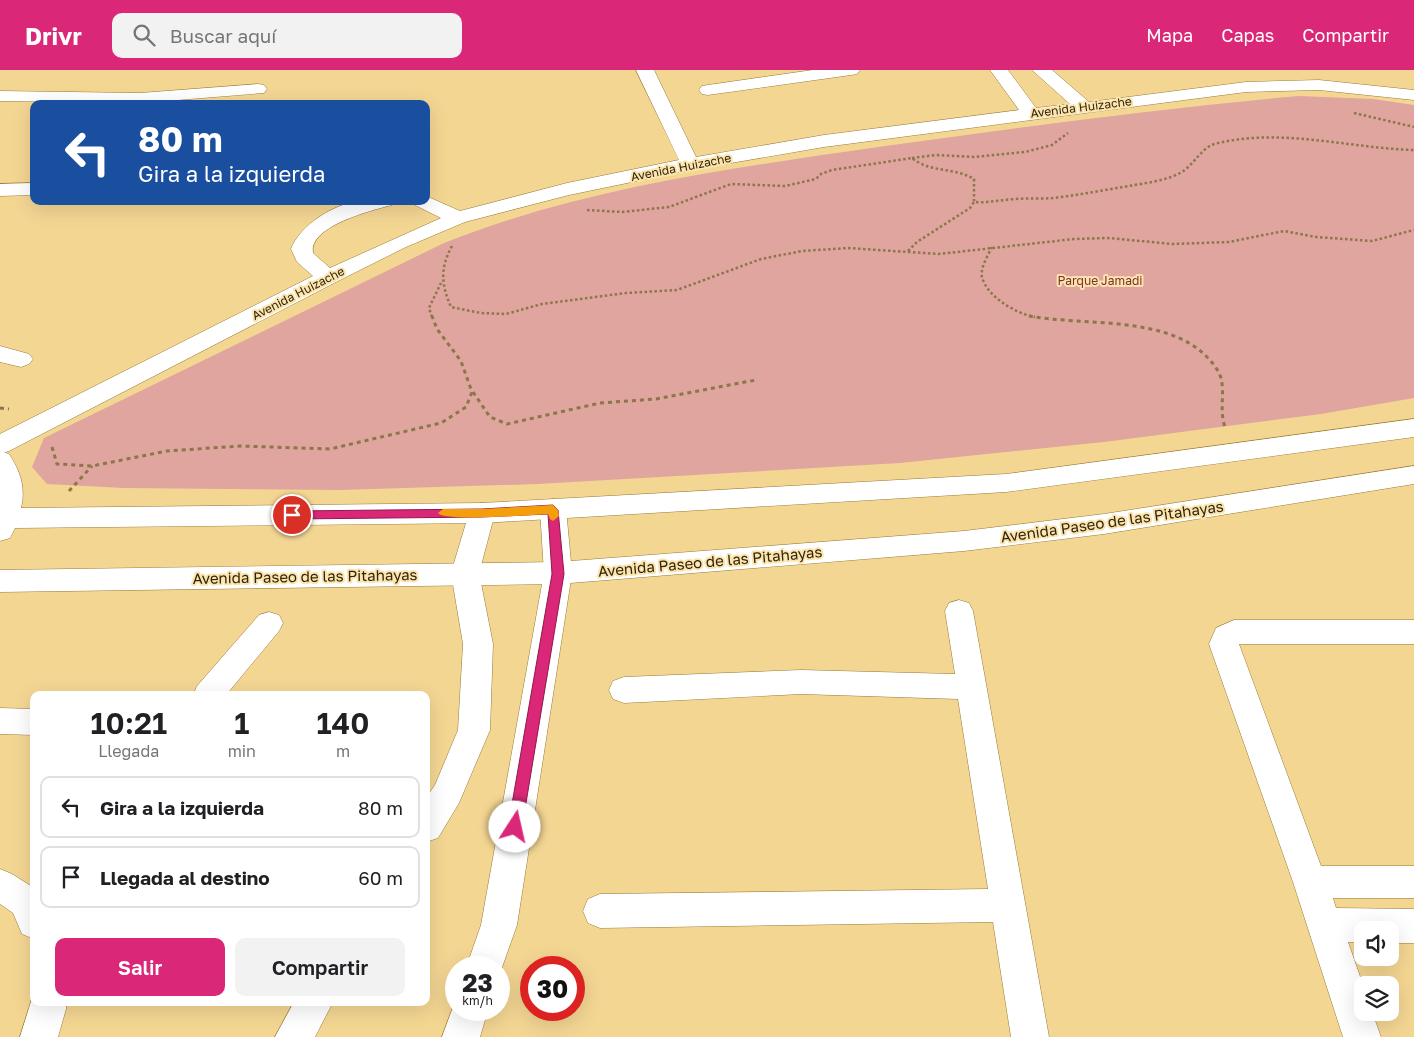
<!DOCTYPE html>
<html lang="es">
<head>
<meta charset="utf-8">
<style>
  :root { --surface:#fff; --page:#f2f2f2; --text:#202124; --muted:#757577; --line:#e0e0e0; --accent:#db2777 }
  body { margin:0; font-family:"Golos Text",sans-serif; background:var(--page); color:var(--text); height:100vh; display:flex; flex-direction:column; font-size:19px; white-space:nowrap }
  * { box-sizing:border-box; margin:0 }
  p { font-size:16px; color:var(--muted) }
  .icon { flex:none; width:28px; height:28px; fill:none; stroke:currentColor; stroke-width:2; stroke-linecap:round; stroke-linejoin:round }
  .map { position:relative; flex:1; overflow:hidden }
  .panel { position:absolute; left:30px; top:621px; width:400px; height:315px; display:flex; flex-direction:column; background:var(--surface); border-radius:10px; box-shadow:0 5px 20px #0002 }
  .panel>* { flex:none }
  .top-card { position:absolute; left:30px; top:30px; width:400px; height:105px; border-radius:10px; box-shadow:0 5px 20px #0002; background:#1a4fa0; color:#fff; overflow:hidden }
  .buttons { position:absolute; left:1354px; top:851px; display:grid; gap:10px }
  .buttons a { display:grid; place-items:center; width:45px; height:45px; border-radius:10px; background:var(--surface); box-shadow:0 5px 20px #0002; font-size:25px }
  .speed { position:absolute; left:445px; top:886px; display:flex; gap:10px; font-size:25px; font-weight:700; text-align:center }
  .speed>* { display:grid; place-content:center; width:65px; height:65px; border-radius:50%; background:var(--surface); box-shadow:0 5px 20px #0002; line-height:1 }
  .speed small { font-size:12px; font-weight:400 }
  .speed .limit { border:8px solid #d22; background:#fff; color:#111 }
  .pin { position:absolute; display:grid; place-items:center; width:42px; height:42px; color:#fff; margin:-21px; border:2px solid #fff; border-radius:50%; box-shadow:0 1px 5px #0007 }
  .me { position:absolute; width:55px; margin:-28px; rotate:10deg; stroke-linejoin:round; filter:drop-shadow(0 0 4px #0008) }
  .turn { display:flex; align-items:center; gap:18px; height:105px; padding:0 25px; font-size:22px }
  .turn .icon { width:65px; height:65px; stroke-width:2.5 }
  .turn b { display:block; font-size:35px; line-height:42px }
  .eta { display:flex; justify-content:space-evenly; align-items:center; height:85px; text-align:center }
  .eta b { font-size:30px; font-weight:600; line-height:35px }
  .cta { display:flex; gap:10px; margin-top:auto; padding:10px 25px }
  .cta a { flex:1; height:58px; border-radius:10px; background:var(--accent); color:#fff; font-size:20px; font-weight:600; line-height:58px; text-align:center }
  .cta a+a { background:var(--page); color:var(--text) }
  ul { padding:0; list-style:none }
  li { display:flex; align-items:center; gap:15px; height:62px; margin:0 10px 8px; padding:0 15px; border:2px solid var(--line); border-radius:10px }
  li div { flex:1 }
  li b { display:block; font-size:19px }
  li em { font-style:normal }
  header { display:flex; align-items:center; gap:30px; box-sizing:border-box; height:70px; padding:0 25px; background:var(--accent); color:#fff }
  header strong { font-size:24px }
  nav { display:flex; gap:28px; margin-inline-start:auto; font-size:18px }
  .search { width:350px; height:45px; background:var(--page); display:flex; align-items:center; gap:12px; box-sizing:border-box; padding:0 18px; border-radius:10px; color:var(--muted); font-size:19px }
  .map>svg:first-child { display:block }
  .green { fill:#dfa59e }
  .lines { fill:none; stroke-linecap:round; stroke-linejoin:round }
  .street-casing { stroke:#967b38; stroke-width:1 }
  .secondary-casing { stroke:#967b38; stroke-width:1 }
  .path-far1 { stroke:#8b7749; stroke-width:2.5; stroke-dasharray:2.5 2.5; stroke-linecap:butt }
  .path { stroke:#8b7749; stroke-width:3; stroke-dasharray:4 4; stroke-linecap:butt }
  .street { fill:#fff; fill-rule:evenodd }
  .secondary { fill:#fff; fill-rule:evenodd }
  .route { fill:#db2777; stroke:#8e194d }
  .slow { fill:#f59e0b }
  .labels { text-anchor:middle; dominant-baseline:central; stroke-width:4; stroke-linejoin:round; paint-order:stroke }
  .far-street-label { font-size:12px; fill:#312509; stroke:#fce4af }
  .far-park-label { font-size:12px; fill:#7e2f2a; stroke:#fce4af }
  .street-label { font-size:15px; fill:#312509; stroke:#fce4af }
</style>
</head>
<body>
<header>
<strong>Drivr</strong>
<div class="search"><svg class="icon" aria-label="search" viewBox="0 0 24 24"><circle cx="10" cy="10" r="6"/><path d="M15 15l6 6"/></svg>Buscar aquí</div>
<nav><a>Mapa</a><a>Capas</a><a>Compartir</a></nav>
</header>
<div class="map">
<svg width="1414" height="967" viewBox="0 0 1414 967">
  <rect width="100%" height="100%" fill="#f4d693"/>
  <path class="green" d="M1299,26L1373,29L1414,35V328L1321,344L1104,372L900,393L538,414L340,420L124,418L47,414L32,397L44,368L444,173C582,118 733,98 878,77C1018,58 1158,38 1299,26Z"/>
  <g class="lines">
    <g class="street-casing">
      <g id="street">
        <path d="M636,0H654L696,87L824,65L1019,40L990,0H1008L1036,38L1070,34L1032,0H1052L1089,32L1246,12L1319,10L1414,20V30L1319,20L1246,22L824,77L690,100L569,125L465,152L406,177L336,212L9,381L0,384V364L313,206L297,192L291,179C300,155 334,134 359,131C371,130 383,131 395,131L392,135C373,140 308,156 313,183L330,198L441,148L415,135L412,131H426V126L460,141L567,113L679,90Z"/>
        <path d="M813,0H860L857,4L851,5L708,25L702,24L699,20L702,16L708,15Z"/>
        <path d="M258,14L264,15L267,19L264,23L140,33L0,31V21L140,23Z"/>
        <path d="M34,113V125L0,126V114Z"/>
        <path d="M0,276L29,284L33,289L29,294L21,297L0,292Z"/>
        <path d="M553,429L562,432L566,439L572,503L517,855L499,906V898H466L481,855L544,503L540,439L544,432Z"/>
        <path d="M482,433L491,436L495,443L479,503L493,574L490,660L459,733L438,768L426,772V728L435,715L458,660L463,574L451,503L469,443L473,436Z"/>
        <path d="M959,530L969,533L973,541L1049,967H1011L993,852L600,858L588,853L583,841L588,829L600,824L988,819L958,629L801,624L624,633L613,629L609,620L613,611L624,607L801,600L955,604L945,541L949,533Z"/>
        <path d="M269,542L279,545L283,553L279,561L226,625H193L197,616L259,545Z"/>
        <path d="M1234,550H1414V574H1239L1321,796H1414V828H1333L1336,838L1414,839V873H1390V860H1362V872H1348L1363,915L1362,942H1372L1381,967H1343L1293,812L1209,574L1216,558Z"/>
        <path d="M0,638L34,639V665L0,664Z"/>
        <path d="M0,799L12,804L34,818V869L22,864L13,843L0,834Z"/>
        <path d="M34,922V932H66V939L58,967H20Z"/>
        <path d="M456,929V940H488L480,967H442Z"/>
        <path d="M294,932H333L315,967H275Z"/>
      </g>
    </g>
    <g class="secondary-casing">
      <g id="secondary">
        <path d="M1414,349V367L1006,422L482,453L15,458L10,468L0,471V381L9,384C20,401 26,417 21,438L482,433L1006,404Z"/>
        <path d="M1414,396V414L1104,464L964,481L558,514L0,522V500L558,492L964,461L1104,444Z"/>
      </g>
    </g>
    <g class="path-far1">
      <path d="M1354,43L1414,57"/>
      <path d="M912,88L936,85L975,87L1025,82L1052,75L1068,63"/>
      <path d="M587,140L622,142L669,137L731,114L785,116L816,109L821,104L832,100L912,88C930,103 954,97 974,109V132C988,133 1001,130 1015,129C1028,128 1041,129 1053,128C1079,125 1104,120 1129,116C1145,113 1165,111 1180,103C1195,95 1201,76 1218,73C1284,58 1348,78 1414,80"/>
      <path d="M452,176C440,198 441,214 451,237L481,243L506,244L542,234L626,223L677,220L761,189L802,181L848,178L939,184L1074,169L1108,168L1173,174L1229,172L1284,161L1316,167L1372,171L1414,160"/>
      <path d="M992,177C988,185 980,198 982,207C987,227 1017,244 1035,247"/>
      <path d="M908,181L917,172L970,138L974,132"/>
      <path d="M432,247L429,238L441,213"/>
    </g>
    <g class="path">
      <path d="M1029,246C1082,256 1165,245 1206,286C1212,292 1218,299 1221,308C1225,324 1219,340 1225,357"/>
      <path d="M473,322L490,347L507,354L600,333L656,329L756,310"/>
      <path d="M0,338L9,339"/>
      <path d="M52,377L57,394L92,396L167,381L240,376L330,379L441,353L466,337L472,322L461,291L437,259L432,246"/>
      <path d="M69,421L92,396"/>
    </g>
    <use href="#street" class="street"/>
    <use href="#secondary" class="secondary"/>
  </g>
  <path class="route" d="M553,435L558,440L564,504L522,757L520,762L515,763L510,762L508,757L552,504L548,444L482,447L292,449L286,445L292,441L482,439Z"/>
  <path class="slow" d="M553,435L558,440L559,446L553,451L550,449L548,444C531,445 445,452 438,443L443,439H482Z"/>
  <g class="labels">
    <g class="far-street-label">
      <text transform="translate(1081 37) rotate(-7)">Avenida Huizache</text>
      <text transform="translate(681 97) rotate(-11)">Avenida Huizache</text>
      <text transform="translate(298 223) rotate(-27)">Avenida Huizache</text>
    </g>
    <g class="far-park-label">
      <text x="1100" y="210">Parque Jamadi</text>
    </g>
    <g class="street-label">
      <text transform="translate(1112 451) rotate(-8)">Avenida Paseo de las Pitahayas</text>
      <text transform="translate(710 491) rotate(-5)">Avenida Paseo de las Pitahayas</text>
      <text transform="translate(305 506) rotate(-1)">Avenida Paseo de las Pitahayas</text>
    </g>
  </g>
</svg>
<div class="buttons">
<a><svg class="icon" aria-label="sound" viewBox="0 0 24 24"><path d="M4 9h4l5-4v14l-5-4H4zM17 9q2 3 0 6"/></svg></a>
<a><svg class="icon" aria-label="layers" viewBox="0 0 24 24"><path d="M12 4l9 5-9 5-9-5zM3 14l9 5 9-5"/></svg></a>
</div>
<div class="speed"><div>23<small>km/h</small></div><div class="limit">30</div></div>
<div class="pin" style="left:292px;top:445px;background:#d93025"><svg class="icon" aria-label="arrive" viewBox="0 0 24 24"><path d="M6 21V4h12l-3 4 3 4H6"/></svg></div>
<svg class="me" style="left:515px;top:757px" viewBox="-20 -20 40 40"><circle r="19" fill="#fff"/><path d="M0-13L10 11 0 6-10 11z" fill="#db2777"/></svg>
<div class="top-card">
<div class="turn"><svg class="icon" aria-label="left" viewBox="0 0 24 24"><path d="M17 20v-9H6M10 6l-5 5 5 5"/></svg><div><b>80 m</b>Gira a la izquierda</div></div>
</div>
<section class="panel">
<div class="eta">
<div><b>10:21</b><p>Llegada</p></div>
<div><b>1</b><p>min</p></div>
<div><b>140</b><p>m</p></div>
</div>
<ul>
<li><svg class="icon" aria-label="left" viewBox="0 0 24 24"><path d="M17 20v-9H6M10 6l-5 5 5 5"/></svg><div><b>Gira a la izquierda</b></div><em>80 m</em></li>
<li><svg class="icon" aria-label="arrive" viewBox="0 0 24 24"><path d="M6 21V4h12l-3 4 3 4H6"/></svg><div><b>Llegada al destino</b></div><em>60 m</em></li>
</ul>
<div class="cta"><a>Salir</a><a>Compartir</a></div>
</section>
</div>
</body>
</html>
